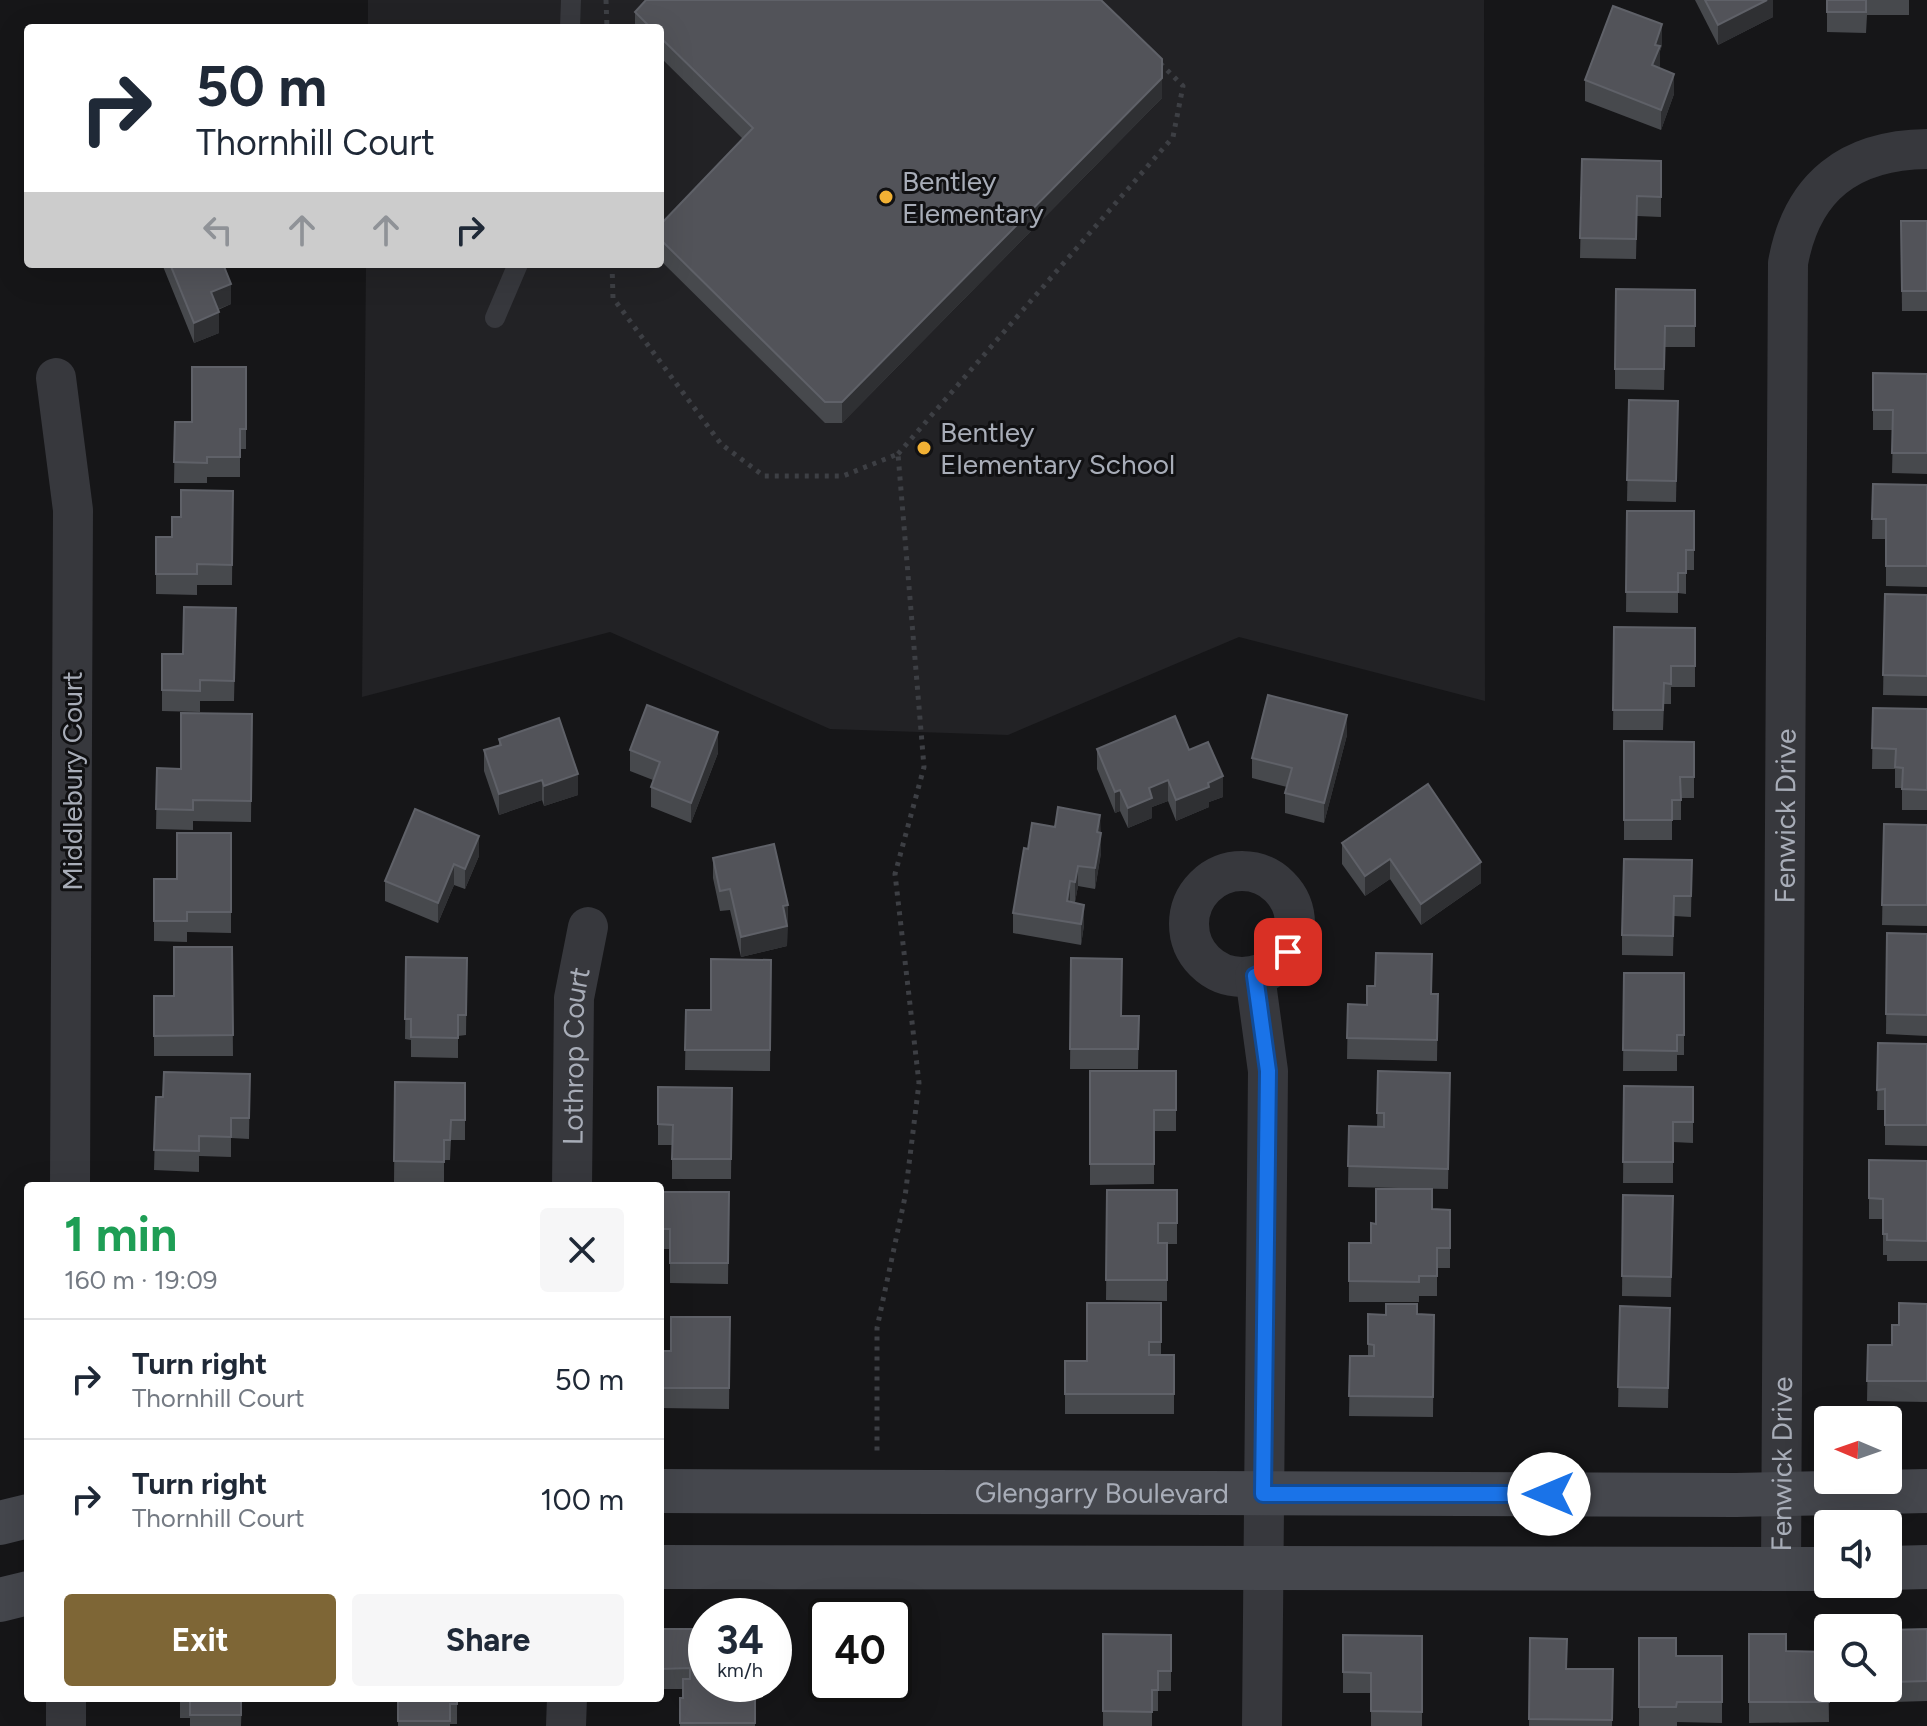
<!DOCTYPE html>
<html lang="en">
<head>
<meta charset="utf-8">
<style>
  :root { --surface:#fff; --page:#f6f6f7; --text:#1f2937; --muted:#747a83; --line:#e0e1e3; --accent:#7e6636 }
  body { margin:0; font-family:Figtree,sans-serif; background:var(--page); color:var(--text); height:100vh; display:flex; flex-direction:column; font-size:30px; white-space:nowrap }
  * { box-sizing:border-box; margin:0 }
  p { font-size:26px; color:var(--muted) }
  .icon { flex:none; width:44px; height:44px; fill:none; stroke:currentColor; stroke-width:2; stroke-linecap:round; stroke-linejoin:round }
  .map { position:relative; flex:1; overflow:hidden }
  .drawer { position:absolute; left:24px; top:1182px; width:640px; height:520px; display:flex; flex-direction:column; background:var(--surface); border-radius:8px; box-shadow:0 8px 32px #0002 }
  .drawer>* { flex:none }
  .banner { position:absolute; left:24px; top:24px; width:640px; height:244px; border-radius:8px; box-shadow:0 8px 32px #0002; background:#fff; color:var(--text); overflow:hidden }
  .needle { width:52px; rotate:272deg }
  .fabs { position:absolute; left:1814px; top:1406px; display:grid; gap:16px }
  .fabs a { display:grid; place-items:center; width:88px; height:88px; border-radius:8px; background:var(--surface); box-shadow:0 8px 32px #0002; font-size:40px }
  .speed { position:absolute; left:688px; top:1598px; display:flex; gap:16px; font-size:40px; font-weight:700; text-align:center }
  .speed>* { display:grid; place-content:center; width:104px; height:104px; border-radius:50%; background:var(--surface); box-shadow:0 8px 32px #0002; line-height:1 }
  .speed small { font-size:20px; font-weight:400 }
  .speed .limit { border:4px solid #111; border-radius:12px; background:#fff; color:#111 }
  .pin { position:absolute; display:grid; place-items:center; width:68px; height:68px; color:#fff; margin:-34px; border-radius:16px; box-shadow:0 4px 12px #0006 }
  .me { position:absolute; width:88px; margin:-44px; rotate:270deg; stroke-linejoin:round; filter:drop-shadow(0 0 6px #0008) }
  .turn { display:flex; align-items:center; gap:28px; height:168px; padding:0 40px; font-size:36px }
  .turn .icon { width:104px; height:104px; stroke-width:2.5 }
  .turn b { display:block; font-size:56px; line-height:68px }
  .lanes { display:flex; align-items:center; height:76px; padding:0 40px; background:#0003; justify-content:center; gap:40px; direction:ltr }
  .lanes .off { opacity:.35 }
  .round { display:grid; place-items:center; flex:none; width:84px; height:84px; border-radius:8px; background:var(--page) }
  .head { display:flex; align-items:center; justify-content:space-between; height:136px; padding:0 40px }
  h1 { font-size:48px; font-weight:700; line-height:60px; color:#1e9e55 }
  .primary-button { display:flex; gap:16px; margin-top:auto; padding:16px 40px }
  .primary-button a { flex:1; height:92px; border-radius:8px; background:var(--accent); color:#fff; font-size:32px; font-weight:700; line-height:92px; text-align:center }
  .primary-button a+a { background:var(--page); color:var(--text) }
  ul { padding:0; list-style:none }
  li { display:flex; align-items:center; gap:24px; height:120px; padding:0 40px; border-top:2px solid var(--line) }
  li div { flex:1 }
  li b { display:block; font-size:30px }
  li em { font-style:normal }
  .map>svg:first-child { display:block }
  .built { fill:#222225 }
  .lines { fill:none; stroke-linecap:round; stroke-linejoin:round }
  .path { stroke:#3d3f44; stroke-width:5; stroke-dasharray:4 6; stroke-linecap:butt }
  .lane { stroke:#37383d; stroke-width:20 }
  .street { stroke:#37383d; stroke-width:40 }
  .secondary { stroke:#45474d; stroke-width:44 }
  .wall { fill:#47494d }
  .shaded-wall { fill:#2f3033 }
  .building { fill:#525359; stroke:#5f6168; stroke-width:2 }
  .route-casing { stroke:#114b97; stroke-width:20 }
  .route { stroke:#1a73e8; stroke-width:14 }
  .poi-dot { fill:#f2b134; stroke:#111113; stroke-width:3 }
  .labels { text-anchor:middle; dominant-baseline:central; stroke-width:6; stroke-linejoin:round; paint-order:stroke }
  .poi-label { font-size:28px; fill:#a8adb8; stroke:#111113; text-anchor:start }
  .street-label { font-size:28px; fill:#a8adb8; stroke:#111113 }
</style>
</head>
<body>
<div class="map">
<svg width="1927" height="1726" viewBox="0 0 1927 1726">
  <rect width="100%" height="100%" fill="#161618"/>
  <path class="built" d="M368,0H1484L1485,701L1239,637L1008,735L830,729L610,632L362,697L366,264H660V28H368Z"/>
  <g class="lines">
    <g class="path">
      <path d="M606,0L607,28"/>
      <path d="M612,264L613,298L721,444L764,476H843L898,454L924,767L895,874L919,1083L905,1197L877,1328V1452"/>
      <path d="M898,454L1173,137L1183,86L1160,63"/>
    </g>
    <g class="lane">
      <path d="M570,28L571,0"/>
      <path d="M495,318L518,264"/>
    </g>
    <g class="street">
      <path d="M56,378L73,510L70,1186"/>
      <circle cx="1242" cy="924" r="53"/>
      <path d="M1255,976L1268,1071L1262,1726"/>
      <path id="s1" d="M572,1186L574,998L588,927"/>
      <path id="s2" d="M1781,1570L1788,263C1802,186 1850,150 1927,149"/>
      <path d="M66,1726V1698"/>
      <path d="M566,1726L567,1698"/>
    </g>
    <g class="secondary">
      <path id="s3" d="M660,1491L1736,1495L1927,1491"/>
      <path d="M0,1523L28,1516"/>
      <path d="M660,1567L1828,1569"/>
      <path d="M1888,1568L1927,1567"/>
      <path d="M0,1600L28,1593"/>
    </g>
  </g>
  <g class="wall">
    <path d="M1695,0H1773V17L1718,45Z"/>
    <path d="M1827,0H1909V15H1867L1866,33L1827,32Z"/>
    <path d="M635,12L1162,98L842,423H825L660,260V225L743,139L660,57V28H635Z"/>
    <path d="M1662,45L1660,51L1659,68L1674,94L1661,130L1585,101V80Z"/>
    <path d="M1582,159L1661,161V217L1637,216L1636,259L1580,258Z"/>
    <path d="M1901,221H1927V311H1902Z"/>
    <path d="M162,264H223L231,304L218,310L219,333L194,343Z"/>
    <path d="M1695,290V347H1665L1664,390L1615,389V369Z"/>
    <path d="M246,367V449H240V477H207V483H174L175,422H192Z"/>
    <path d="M1873,373L1927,374V474L1892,473L1893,430H1873Z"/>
    <path d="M1629,400L1678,401L1676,502L1627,501Z"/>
    <path d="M1873,484L1927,485V587L1886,586V539H1872Z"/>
    <path d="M233,491L232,585H197V595L156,594V537H172L181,517Z"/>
    <path d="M1627,511H1694V570H1686V594L1678,593V613L1626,612Z"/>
    <path d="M1885,594L1927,595V696L1883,695Z"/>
    <path d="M236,608L234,701H200V712L162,711V654H183Z"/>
    <path d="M1614,627L1695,628V687H1671V704H1664L1663,730H1613Z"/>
    <path d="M1873,708L1927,709V810H1902V788H1895V769H1872Z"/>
    <path d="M252,714L251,822L193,821V830L156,829L157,768L181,769Z"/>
    <path d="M1347,735L1324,823L1285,813V793L1287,787L1252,778V758Z"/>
    <path d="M499,739L578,795L544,806L542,800L499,815L484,771V750L499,746Z"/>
    <path d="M1624,741L1694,742V798H1681V820H1672V840H1624Z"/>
    <path d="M1097,749L1189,750L1223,797L1209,802V807L1176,821L1168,801L1152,807V818L1128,828L1120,811L1115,813L1097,769Z"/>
    <path d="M630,750L718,753L691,823L651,807V787L653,780L630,771Z"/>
    <path d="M1100,815L1101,853L1095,889L1078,886L1075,902L1084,925L1081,945L1013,933V913L1028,849L1055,827Z"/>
    <path d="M1884,824L1927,825V926L1882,925Z"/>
    <path d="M231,833V933L187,932V942L154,941V879H177Z"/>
    <path d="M1342,843L1481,883L1421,925L1390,879L1365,896L1342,864Z"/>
    <path d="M479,856L465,889L454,885L438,923L385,901V881Z"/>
    <path d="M713,858L788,905L787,946L741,957L730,910L720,911L713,878Z"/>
    <path d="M1692,860L1691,917L1674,916L1673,956L1622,955V935Z"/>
    <path d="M1887,933L1927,934V1036L1886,1034Z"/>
    <path d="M232,947L233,1056H154V996H174Z"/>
    <path d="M406,957L467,958L466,1035L458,1036V1058L411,1057V1040L405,1039Z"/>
    <path d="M1071,958L1122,1016H1139L1138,1069H1070Z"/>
    <path d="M771,960L770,1071L685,1070L686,1010H711Z"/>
    <path d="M1624,973H1684V1055H1677V1071H1623Z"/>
    <path d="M1431,994H1438L1437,1061L1347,1059L1348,1004L1367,1005Z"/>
    <path d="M1878,1043L1927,1044V1146L1885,1145V1110H1877Z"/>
    <path d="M1090,1071H1176V1131H1154V1184L1090,1185Z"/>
    <path d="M1378,1071L1450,1073L1448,1189L1348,1187L1349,1126L1377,1127Z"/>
    <path d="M250,1074L249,1139L231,1138V1157L199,1156V1172L154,1170L156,1097H163Z"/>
    <path d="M395,1082L465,1083V1140H451L450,1160H444V1182H394Z"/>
    <path d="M1624,1086L1693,1087V1143L1673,1142V1183H1623Z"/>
    <path d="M658,1087L732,1088L731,1179H672V1145H658Z"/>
    <path d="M1869,1160L1927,1161V1261H1887V1255H1883V1219H1869Z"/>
    <path d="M1107,1190H1177V1244H1167V1301L1106,1300Z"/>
    <path d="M660,1192H729L728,1284L670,1283V1249H660Z"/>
    <path d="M1623,1195L1673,1196L1671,1297L1622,1296Z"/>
    <path d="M1432,1209L1450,1210V1268H1437V1296H1419V1302H1349V1243H1371L1376,1224Z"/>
    <path d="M1161,1303V1355H1174V1414H1065V1361H1087Z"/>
    <path d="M1927,1304V1402L1867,1401L1868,1345H1892L1899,1325Z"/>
    <path d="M1620,1306L1670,1308L1668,1408L1618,1407Z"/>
    <path d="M1368,1314L1434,1315L1433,1417L1349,1416L1350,1356H1368Z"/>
    <path d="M730,1317L729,1409L660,1408V1351H671Z"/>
    <path d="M660,1629L755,1684V1726H680V1698H683V1689H660Z"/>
    <path d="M1927,1629V1701L1894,1702V1693L1860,1694V1688H1888V1630Z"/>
    <path d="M1103,1634L1171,1635V1691H1158V1711H1152V1726H1103Z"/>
    <path d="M1749,1634L1786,1651L1828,1652L1829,1722L1749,1723Z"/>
    <path d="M1343,1635L1422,1636V1726H1371V1693H1343Z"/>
    <path d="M1530,1638L1567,1669H1613L1612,1726H1529Z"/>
    <path d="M1639,1638L1676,1656H1722V1723L1677,1722V1726H1639Z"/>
    <path d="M180,1698H242L241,1726H190V1718H180Z"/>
    <path d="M398,1698H457V1724H450V1726H398Z"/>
  </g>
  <g class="shaded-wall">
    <path d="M1765,0H1773V17L1718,45V25Z"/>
    <path d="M1662,24V45L1660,51V67L1652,86V65L1655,45Z"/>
    <path d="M1162,59V98L842,423V402Z"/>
    <path d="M1674,74V94L1661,130V110Z"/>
    <path d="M231,284V304L211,312V292Z"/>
    <path d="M219,312V333L194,343V323Z"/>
    <path d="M1347,715V735L1324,823V803Z"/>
    <path d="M718,732V753L691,823V803Z"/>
    <path d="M578,774V795L544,806V786Z"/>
    <path d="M1223,776V797L1209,802V807L1176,821V800L1208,783Z"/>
    <path d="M542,780V800L499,815V794Z"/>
    <path d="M1168,780V801L1152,807V818L1128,828V808L1149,788Z"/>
    <path d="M1120,790V811L1115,813V792Z"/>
    <path d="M1100,815V835L1097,832Z"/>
    <path d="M1101,833V853L1095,889V868Z"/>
    <path d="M479,836V856L465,889V869Z"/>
    <path d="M1390,859V879L1365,896V876Z"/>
    <path d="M1481,862V883L1421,925V904Z"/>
    <path d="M454,864V885L438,923V903Z"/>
    <path d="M1078,866V886L1075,902V882Z"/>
    <path d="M1070,881V902L1067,901Z"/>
    <path d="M788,905L787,946L741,957V937L783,906Z"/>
    <path d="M1084,905V925L1081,945V924Z"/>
  </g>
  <g class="building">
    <path d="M646,0H1101L1162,59V78L842,402H825L660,239V225L753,128L660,37V28H651L635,12Z"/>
    <path d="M1705,0H1767L1718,25Z"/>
    <rect x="1827" y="0" width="39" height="12"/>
    <path d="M1613,6L1662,24L1655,45L1660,46L1652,65L1674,74L1661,110L1585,80Z"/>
    <path d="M1582,159L1661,161V197L1637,196L1636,239L1580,238Z"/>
    <path d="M1901,221H1927V291H1902Z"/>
    <path d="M170,264H223L231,284L211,292L219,312L194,323Z"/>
    <path d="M1616,289L1695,290V326H1665L1664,369H1615Z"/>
    <path d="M192,367H246V429H240V457H207V463L174,462L175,422H192Z"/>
    <path d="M1873,373L1927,374V453H1892L1893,410H1873Z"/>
    <path d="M1629,400L1678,401L1676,481L1627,480Z"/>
    <path d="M1873,484L1927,485V566H1886V519H1872Z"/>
    <path d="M181,490L233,491L232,565L197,564V574H156V537H172V517H181Z"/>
    <path d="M1627,511H1694V550H1686V573H1678V592H1626Z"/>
    <path d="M1885,594L1927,595V676L1883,675Z"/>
    <path d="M184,607L236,608L234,681L200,680V691L162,690V654H183Z"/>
    <path d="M1614,627L1695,628V666H1671V684L1664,683L1663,710H1613Z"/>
    <path d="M1268,695L1347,715L1324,803L1285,793L1292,768L1252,758Z"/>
    <path d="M647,705L718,732L691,803L651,787L660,762L630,750Z"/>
    <path d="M1873,708L1927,709V790L1902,789L1903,768L1895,767L1896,749L1872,748Z"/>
    <path d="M181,713L252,714L251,801L193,800V810L156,809L157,768L181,769Z"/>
    <path d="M1175,716L1189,750L1208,742L1223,776L1208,783L1209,787L1176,800L1168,780L1149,788L1152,798L1128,808L1120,790L1115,792L1097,749Z"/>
    <path d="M559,718L578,774L544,786L542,780L499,794L484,750L501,745L499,739Z"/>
    <path d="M1624,741L1694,742V777H1680L1681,800H1672V820H1624Z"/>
    <path d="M1428,784L1481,862L1421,904L1390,859L1365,876L1342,843Z"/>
    <path d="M1058,807L1100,815L1097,832L1101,833L1095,868L1078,866L1075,882L1070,881L1067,901L1084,905L1081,924L1013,913L1024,848L1028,849L1032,823L1055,827Z"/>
    <path d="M415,809L479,836L465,869L454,864L438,903L385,881Z"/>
    <path d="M1884,824L1927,825V905H1882Z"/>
    <path d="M177,833H231V912H187V921H154V879H177Z"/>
    <path d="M774,844L788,905L783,906L787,926L741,937L730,889L720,891L713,858Z"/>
    <path d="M1624,859L1692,860L1691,896H1674L1673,936L1622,935Z"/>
    <path d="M1887,933L1927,934V1015L1886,1014Z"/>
    <path d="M174,947H232L233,1035L154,1036V996H174Z"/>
    <path d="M1376,953L1432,954L1431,994H1438L1437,1040L1347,1038L1348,1004L1367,1005V986H1375Z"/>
    <path d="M406,957L467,958L466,1015H458V1038L411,1037V1019H405Z"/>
    <path d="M1071,958L1122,959L1121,1016H1139L1138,1049H1070Z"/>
    <path d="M711,959L771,960L770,1050H685L686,1010H711Z"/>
    <path d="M1624,973H1684V1035H1677V1051L1623,1050Z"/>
    <path d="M1878,1043L1927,1044V1125H1885V1089L1877,1090Z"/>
    <path d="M1090,1071H1176V1110H1154V1164H1090Z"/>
    <path d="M1378,1071L1450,1073L1448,1169L1348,1166L1349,1126L1384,1127V1113H1377Z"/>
    <path d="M164,1072L250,1074L249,1118H231V1137L199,1136V1151L154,1150L156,1097H163Z"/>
    <path d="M395,1082L465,1083V1120H451L450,1140H444V1162L394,1161Z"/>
    <path d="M1624,1086L1693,1087V1122H1673V1162H1623Z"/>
    <path d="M658,1087L732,1088L731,1159H672L673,1125L658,1124Z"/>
    <path d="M1869,1160L1927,1161V1241L1887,1240V1234H1883V1199L1869,1198Z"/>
    <path d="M1376,1189H1432V1209L1450,1210V1248H1437V1276H1419V1282L1349,1281V1243H1371V1223L1376,1224Z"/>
    <path d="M1107,1190H1177V1223H1158V1243H1167V1280H1106Z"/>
    <path d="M660,1192H729L728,1263H670V1229H660Z"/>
    <path d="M1623,1195L1673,1196L1671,1277L1622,1276Z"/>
    <path d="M1087,1303H1161V1342H1149V1355H1174V1394H1065V1361H1087Z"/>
    <path d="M1899,1303L1927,1304V1381H1867L1868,1345H1892V1325H1899Z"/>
    <path d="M1386,1304H1417V1314L1434,1315L1433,1397L1349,1396L1350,1356H1374V1345L1368,1344V1314L1386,1315Z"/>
    <path d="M1620,1306L1670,1308L1668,1388L1618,1387Z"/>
    <path d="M671,1317H730L729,1388H660V1351H671Z"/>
    <path d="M660,1629H706V1684H755V1723H680V1698H683V1679H690V1668L660,1669Z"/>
    <path d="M1927,1629V1681L1894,1682V1673H1888V1630Z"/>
    <path d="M1103,1634L1171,1635V1671H1158V1690H1152V1712L1103,1711Z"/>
    <path d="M1749,1634H1786V1651L1828,1652L1829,1702H1749Z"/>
    <path d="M1343,1635L1422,1636V1712L1371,1711V1673L1343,1672Z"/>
    <path d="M1530,1638L1567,1639L1566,1669H1613L1612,1720L1529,1719Z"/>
    <path d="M1639,1638H1676V1656H1722V1702H1677L1676,1707H1639Z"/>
    <rect x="190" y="1698" width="51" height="17"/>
    <path d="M398,1698H457V1704H450V1721H398Z"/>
  </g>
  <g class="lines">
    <g class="route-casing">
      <path id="route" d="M1288,952L1274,967L1255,976L1268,1071L1263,1494H1549"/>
    </g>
    <use href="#route" class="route"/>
  </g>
  <g class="poi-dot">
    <circle cx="886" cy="197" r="8"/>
    <circle cx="924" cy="448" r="8"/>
  </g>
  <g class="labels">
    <g class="poi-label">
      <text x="902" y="181">Bentley<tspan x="902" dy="32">Elementary</tspan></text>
      <text x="940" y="432">Bentley<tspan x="940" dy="32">Elementary School</tspan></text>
    </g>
    <g class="street-label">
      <text transform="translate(72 781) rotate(-90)">Middlebury Court</text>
      <text stroke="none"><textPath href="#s2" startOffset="754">Fenwick Drive</textPath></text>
      <text stroke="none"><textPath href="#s1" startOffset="130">Lothrop Court</textPath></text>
      <text stroke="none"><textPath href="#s2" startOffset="106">Fenwick Drive</textPath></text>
      <text stroke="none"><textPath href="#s3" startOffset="442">Glengarry Boulevard</textPath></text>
    </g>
  </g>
</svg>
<div class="fabs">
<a><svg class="needle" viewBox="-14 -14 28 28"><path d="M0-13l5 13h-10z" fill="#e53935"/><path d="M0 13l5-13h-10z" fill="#747a83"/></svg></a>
<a><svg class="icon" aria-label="sound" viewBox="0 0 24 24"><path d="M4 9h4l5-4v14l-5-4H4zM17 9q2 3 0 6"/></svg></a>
<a><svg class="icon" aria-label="search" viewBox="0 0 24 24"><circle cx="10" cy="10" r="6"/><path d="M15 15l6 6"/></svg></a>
</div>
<div class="speed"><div>34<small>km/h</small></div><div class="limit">40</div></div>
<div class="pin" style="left:1288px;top:952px;background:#d93025"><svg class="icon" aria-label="arrive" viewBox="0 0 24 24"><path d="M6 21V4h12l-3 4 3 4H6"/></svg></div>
<svg class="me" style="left:1549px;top:1494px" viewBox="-20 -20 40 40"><circle r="19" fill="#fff"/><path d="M0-13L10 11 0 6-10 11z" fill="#1a73e8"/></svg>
<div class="banner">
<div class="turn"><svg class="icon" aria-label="right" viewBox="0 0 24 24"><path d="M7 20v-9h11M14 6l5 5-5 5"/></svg><div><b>50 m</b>Thornhill Court</div></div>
<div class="lanes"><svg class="icon off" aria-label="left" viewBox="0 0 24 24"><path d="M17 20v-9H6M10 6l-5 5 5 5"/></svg><svg class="icon off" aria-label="ahead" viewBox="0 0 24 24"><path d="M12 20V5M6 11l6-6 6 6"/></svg><svg class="icon off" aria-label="ahead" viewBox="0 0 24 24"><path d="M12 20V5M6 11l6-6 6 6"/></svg><svg class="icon" aria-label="right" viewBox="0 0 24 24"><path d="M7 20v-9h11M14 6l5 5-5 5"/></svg></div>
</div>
<section class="drawer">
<div class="head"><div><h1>1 min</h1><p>160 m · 19:09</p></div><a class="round"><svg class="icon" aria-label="close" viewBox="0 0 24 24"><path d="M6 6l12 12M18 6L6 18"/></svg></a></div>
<ul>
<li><svg class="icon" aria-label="right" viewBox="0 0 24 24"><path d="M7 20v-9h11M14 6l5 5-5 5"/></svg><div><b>Turn right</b><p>Thornhill Court</p></div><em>50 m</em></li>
<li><svg class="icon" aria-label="right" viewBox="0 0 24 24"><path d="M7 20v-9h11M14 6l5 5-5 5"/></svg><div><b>Turn right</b><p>Thornhill Court</p></div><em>100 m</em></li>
</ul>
<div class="primary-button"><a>Exit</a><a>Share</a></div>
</section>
</div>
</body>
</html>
